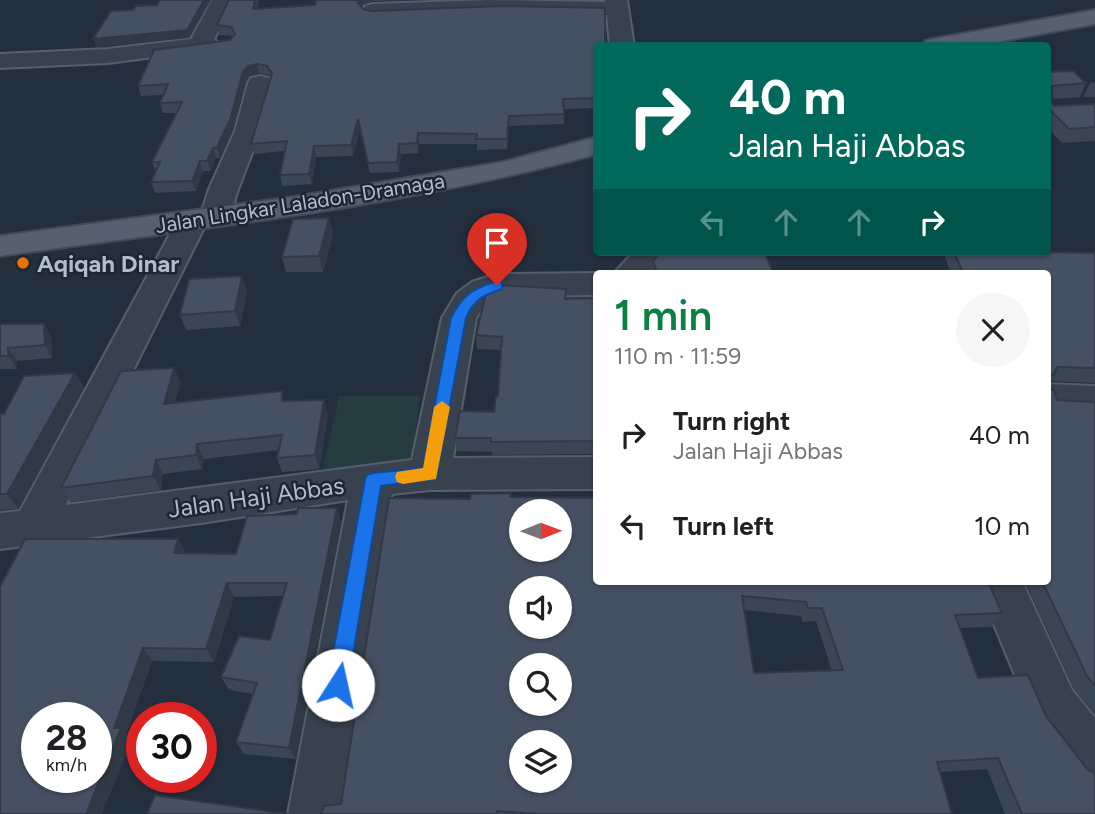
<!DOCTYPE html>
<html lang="en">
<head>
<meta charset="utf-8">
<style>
  :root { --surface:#fff; --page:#f6f6f6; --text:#202124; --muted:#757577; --accent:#0b8043 }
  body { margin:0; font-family:Figtree,sans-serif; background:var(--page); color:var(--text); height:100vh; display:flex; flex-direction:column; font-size:26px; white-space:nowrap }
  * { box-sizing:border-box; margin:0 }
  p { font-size:23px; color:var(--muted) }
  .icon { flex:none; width:38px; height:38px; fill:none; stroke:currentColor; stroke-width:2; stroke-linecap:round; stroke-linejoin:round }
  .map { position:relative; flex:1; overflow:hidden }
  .panel { position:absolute; left:593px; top:270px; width:458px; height:315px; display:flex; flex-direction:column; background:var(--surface); border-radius:7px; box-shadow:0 2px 5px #0004 }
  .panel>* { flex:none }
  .guide { position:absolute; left:593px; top:42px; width:458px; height:214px; border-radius:7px; box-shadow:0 2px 5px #0004; background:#00695c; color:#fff; overflow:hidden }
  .needle { width:46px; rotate:89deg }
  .fabs { position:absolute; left:509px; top:499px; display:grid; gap:14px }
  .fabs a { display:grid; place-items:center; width:63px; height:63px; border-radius:50%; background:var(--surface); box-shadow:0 2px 5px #0004; font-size:35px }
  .speed { position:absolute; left:21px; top:702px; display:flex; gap:14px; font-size:35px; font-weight:700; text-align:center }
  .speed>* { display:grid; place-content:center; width:91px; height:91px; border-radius:50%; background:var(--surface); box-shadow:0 2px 5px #0004; line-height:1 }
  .speed small { font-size:18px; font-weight:400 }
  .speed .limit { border:10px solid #d22; background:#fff; color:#111 }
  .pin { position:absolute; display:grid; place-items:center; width:60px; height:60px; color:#fff; margin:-72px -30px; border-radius:50% 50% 50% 0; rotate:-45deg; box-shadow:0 0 7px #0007 }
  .pin .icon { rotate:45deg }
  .me { position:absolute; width:77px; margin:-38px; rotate:10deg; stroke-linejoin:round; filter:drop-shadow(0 0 5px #0008) }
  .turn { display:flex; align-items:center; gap:24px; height:147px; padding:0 21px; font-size:32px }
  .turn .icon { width:91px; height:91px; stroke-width:2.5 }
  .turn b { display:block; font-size:49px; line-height:60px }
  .lanes { display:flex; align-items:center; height:66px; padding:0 21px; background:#0003; justify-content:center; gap:35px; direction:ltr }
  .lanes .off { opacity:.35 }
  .round { display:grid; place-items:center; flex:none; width:74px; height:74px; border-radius:37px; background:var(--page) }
  .headline { display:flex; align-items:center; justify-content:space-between; height:119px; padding:0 21px }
  h1 { font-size:42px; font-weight:600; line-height:52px; color:var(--accent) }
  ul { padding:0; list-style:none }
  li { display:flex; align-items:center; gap:21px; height:91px; padding:0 21px }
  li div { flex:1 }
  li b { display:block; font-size:26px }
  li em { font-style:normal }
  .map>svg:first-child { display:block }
  .green { fill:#263c3f }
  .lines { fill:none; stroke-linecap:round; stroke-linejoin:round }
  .minor-casing { stroke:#565f6c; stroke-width:4 }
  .major-casing { stroke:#414a57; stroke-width:4 }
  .minor { fill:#38414e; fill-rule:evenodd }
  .major { fill:#56606e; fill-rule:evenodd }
  .wall { fill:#3b4654; fill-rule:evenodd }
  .shaded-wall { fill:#303945 }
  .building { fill:#455162; stroke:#303945; stroke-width:2; fill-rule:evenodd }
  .route { fill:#1a73e8; stroke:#114b97; stroke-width:2 }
  .slow { fill:#f59e0b }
  .food-dot { fill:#e8710a; stroke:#1d2633; stroke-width:2.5 }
  .labels { text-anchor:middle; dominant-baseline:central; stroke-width:5; stroke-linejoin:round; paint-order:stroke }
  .far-street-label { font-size:21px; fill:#b4bcc9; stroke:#1d2633 }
  .poi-label { font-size:24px; font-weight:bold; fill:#b4bcc9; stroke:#1d2633; text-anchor:start }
  .street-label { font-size:24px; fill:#b4bcc9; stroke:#1d2633 }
</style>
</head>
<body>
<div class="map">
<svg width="1095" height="814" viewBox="0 0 1095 814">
  <rect width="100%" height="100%" fill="#242f3e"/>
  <path class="green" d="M339,396H420L411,470L323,471Z"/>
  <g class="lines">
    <g class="minor-casing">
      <g id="minor">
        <path d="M212,0H234L214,39L219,44L215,49L108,63L0,68V54L108,49L191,39Z"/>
        <path d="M488,0L605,2V0H627L634,46H610L607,15L502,13L373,18L365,16L362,11L365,6L373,4Z"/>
        <path d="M260,76L269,78L272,83C265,125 253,149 239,187C234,199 233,213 226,223L215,226L206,224L66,505L412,460L442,318L457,293L472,282L497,274L597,273V295L499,296L485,304L476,318L453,458L597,457V489L430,490L392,494L344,814H288L348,500L201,523L0,549V513L20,511L177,221L181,214L192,212L201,214L209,189L235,131L248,83L251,78Z"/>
        <path d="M634,252H669L649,273H614Z"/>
        <path d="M1048,384L1095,386V414L1048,412Z"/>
        <path d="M976,581H1022L1072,690L1095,718V787L1076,779L1036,726Z"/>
      </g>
    </g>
    <g class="major-casing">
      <g id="major">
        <path d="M1095,10V24L975,46H922L925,41L933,39Z"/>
        <path d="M597,137V154C402,207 200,228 0,256V236L294,197L503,162Z"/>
      </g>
    </g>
    <use href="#minor" class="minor"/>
    <use href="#major" class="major"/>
  </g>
  <g class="wall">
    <path d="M229,0H259L258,8L315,5L316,0H413L372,1L363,5L362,8L363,9L372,11L597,46V108L564,109V124L509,126L507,149L477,150V144H419L418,153L401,154L399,172L370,173L360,129L353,156L316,157L312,184L282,186L280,175L284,151L254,154L251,144L271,78L270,75L259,73L250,75L246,82L233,130L220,158H216L211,171H203L196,191L155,193L151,182L156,172L152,162L177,113H163L160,103L164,95L141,96L138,86L230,40L233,36L219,35L217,25Z"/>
    <path d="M1048,72L1086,83L1080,97L1052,99V103L1054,106L1095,104V141L1062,143L1048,128Z"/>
    <path d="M1095,82V97H1083L1090,83Z"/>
    <path d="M329,218L333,234L323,272H286L282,257Z"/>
    <path d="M943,252H1048L1095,253V383L1051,381L1048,385V273H951Z"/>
    <path d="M653,261L773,273H652Z"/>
    <path d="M247,291L240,326L186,330L180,315Z"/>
    <path d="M597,298V454L492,455V452L457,451L455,438L494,412L498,396L501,350L477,349L476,335L566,299Z"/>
    <path d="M0,324H44L51,337L52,358L17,361V369H0Z"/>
    <path d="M174,368L180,382L175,402L285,401L328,415L319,469L282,472L277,458L279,450L204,459L202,469L163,474L161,490L71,502L61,488Z"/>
    <path d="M75,373L84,388L18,509L0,510V414H4Z"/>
    <path d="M1057,400L1095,402V714L1074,689L1025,581H1048Z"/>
    <path d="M511,497L597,581L1002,613L992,627L960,628L978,678L1046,716L1088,770L1095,814H1005L987,769L940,772L952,814H321L341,804L470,499ZM744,610L801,616L802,622L816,621L832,671L754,673Z"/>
    <path d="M337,508L341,522L296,759L244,754L236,742L253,694L229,690L221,677L270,640L283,596L234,597L214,662L152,661L126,734L132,740L0,814L186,553L236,554L297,514Z"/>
  </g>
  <g class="shaded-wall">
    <path d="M204,0H211L189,38L96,47L93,39Z"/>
    <path d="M255,0H259L256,18L253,9Z"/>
    <path d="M360,0H372V1L363,5L360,12L358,3Z"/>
    <path d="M257,64L259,73L250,75L246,82L233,130L220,158L217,147L243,72L248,66Z"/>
    <path d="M509,116V126L507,149V139Z"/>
    <path d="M358,119L360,129L353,156L351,145Z"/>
    <path d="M418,133L419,144L418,153L417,143Z"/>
    <path d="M399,144L401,154L399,172L397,162Z"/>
    <path d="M314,146L316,157L312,184L309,174Z"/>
    <path d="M213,148L216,158L211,171L207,161Z"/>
    <path d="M200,161L203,171L196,191L192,181Z"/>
    <path d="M329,218L333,234L323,272L319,256Z"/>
    <path d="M242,276L247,291L240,326L235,311Z"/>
    <path d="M44,324L51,337L52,358L45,345Z"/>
    <path d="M8,348L17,361V369L9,356Z"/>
    <path d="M174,368L180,382L171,418L164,404Z"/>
    <path d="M75,373L84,388L18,509L7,494Z"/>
    <path d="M324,400L328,415L319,469L315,455Z"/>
    <path d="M197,444L204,459L202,469L196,455Z"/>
    <path d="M156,460L163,474L161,490L153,476Z"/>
    <path d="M337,508L341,522L296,759L289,748Z"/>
    <path d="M178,539L186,553H174Z"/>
    <path d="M227,583L234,597L214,662L206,649Z"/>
    <path d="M143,648L152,661L126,734L132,740L102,814H86L114,728Z"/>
  </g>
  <g class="building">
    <path d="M160,0H204L187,30L93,39L111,11L133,10L136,6L157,5Z"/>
    <path d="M229,0H255L253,9L315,5L316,0H360L358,3L363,9L372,11L502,6L605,8V46H597V98L563,99L564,114L509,116L507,139H476L477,134L418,133L417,143L399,144L397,162L368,163L358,119L351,145L314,146L309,174L280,175L287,141L251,144L272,74L267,66L257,64L248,66L243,72L230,120L217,147L213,148L207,161H200L192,181L151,182L160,162H152L182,102L160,103L168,84L138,86L154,50L230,40L235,34L231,27L217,25Z"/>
    <path d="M1073,71L1086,83L1052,86V103L1054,106L1095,104V127L1069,129L1048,108V72Z"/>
    <path d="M329,218L319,256L282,257L293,219Z"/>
    <path d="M661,252H765L773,273H657L653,261Z"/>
    <path d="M954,252H1048L1095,253V368L1057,367L1054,375H1048V273H963Z"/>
    <path d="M242,276L235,311L180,315L189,279Z"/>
    <path d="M501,285L566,289L565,299L597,298V441L491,442V438H455L460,411L494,412L496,396H498L502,337L476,335L486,293Z"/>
    <path d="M0,324H44L45,345L8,348L9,356H0Z"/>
    <path d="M174,368L164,404L282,391V401L324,400L315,455L277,458L282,435L197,444L196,455L156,460L153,476L61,488L121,371Z"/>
    <path d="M75,373L7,494H0V414H4L24,376Z"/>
    <path d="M1048,389L1054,390L1057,400L1095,402V686L1087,676L1042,581H1048Z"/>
    <path d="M511,493L510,497L597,498V581H988L1002,613L955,615L978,678L1028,675L1046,716L1088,770L1095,773V814H1022L998,758L937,762L952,814H539L497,811V814H321L324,806L341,804L389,498L470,499L471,494ZM522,511H560V550H522ZM522,588H560V626H522ZM742,596L806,602L808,608H822L843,670L754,673ZM522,665H560V704H522ZM522,742H560V780H522Z"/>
    <path d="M298,508H337L289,748L236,742L257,683L221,677L239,636L270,640L287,583H227L206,649L143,648L114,728H121L86,814H0V587L25,539H178L174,553L236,554L247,516L297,514ZM37,718H96V777H37Z"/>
    <path d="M155,795L288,814H147Z"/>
  </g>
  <path class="route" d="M497,281L502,282V289C484,295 474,299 466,318L436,479L381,486L348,685L345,692L338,695L330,692L327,685L365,480L367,475L373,473L423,468L451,318C462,295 474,288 497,281Z"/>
  <path class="slow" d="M442,401L450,407L436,479L403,484L397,482L395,477L397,472L423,468L434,407Z"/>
  <circle class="food-dot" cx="23" cy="263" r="7"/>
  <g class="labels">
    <g class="far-street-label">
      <text transform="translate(300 203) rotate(-9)">Jalan Lingkar Laladon-Dramaga</text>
    </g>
    <g class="poi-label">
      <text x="37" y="263">Aqiqah Dinar</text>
    </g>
    <g class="street-label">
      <text transform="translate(256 497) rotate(-8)">Jalan Haji Abbas</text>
    </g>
  </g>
</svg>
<div class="fabs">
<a><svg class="needle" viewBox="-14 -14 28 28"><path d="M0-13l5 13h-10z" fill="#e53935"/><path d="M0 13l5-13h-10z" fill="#757577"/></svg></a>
<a><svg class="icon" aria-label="sound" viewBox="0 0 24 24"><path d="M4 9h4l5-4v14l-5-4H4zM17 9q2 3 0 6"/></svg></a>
<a><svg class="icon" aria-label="search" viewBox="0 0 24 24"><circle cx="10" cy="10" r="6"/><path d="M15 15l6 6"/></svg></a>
<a><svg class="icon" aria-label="layers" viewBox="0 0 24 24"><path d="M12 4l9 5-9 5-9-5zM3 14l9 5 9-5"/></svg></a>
</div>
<div class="speed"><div>28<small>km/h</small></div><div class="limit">30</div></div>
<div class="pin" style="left:497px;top:285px;background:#d93025"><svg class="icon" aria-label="arrive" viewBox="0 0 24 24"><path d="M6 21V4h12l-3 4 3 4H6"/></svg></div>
<svg class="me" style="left:338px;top:685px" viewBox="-20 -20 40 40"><circle r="19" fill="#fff"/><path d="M0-13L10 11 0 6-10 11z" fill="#1a73e8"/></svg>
<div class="guide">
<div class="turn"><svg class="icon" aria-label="right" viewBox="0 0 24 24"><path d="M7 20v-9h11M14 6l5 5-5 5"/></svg><div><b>40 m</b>Jalan Haji Abbas</div></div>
<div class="lanes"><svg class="icon off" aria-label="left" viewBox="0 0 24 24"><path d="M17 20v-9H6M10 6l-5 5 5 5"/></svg><svg class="icon off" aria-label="ahead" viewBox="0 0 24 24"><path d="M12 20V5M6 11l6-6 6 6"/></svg><svg class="icon off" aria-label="ahead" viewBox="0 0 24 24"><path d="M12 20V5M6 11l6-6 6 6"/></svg><svg class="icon" aria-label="right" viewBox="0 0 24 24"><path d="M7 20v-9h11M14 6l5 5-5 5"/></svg></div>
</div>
<section class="panel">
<div class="headline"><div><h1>1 min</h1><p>110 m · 11:59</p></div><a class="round"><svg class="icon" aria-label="close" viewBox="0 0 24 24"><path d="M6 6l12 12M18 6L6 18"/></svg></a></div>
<ul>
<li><svg class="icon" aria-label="right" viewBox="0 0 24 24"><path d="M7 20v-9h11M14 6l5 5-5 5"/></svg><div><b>Turn right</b><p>Jalan Haji Abbas</p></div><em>40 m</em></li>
<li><svg class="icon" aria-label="left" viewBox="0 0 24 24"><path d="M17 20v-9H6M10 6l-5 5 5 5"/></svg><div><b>Turn left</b></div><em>10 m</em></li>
</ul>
</section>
</div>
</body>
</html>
